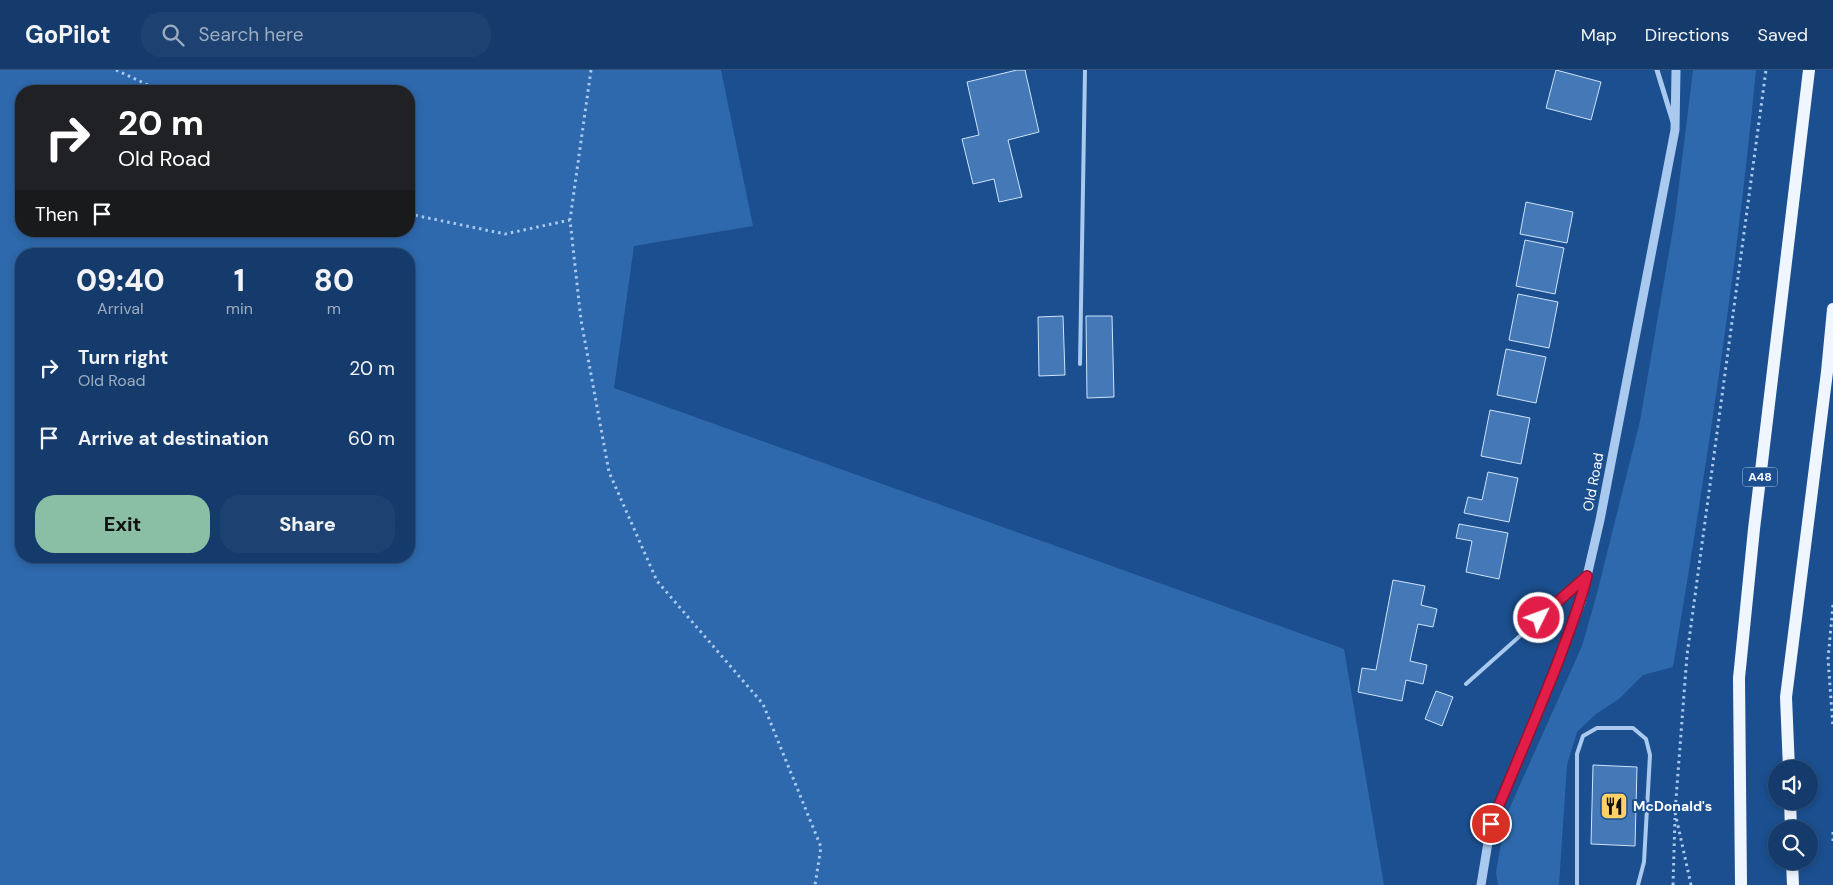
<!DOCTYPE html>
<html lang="en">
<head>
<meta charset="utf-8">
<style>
  :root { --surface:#143b6b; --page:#1d4271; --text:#f1f3f6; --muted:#9dadc1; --line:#33557e; --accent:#8abfa5 }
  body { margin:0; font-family:"DM Sans",sans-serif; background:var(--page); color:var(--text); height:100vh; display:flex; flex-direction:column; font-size:19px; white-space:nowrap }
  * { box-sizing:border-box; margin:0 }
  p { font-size:16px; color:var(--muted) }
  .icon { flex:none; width:28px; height:28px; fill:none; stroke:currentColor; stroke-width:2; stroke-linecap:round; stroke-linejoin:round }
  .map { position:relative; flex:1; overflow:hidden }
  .drawer { position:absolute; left:15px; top:178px; width:400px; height:315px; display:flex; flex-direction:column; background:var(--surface); border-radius:20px; box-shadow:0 2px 8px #0003,0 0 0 1px var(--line) }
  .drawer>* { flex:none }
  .hud { position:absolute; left:15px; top:15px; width:400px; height:152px; border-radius:20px; box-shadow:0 2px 8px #0003,0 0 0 1px var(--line); background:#202124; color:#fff; overflow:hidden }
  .fabs { position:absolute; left:1768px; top:690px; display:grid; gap:10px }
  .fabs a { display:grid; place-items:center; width:50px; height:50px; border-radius:50%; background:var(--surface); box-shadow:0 2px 8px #0003,0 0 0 1px var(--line); font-size:25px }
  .pin { position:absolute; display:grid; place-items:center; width:42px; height:42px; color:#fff; margin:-21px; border:2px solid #fff; border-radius:50%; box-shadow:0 1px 5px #0007 }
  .me { position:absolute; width:55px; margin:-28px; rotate:48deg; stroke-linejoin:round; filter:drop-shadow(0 0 4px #0008) }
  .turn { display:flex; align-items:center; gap:18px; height:105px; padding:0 20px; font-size:22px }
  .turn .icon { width:65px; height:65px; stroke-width:2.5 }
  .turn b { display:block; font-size:35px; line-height:42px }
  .then { display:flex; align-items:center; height:48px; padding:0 20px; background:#0003; gap:10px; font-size:19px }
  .eta { display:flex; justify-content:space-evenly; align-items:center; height:85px; text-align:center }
  .eta b { font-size:30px; font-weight:800; line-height:35px }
  .cta { display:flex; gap:10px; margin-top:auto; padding:10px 20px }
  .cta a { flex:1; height:58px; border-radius:20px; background:var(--accent); color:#111; font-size:20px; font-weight:800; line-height:58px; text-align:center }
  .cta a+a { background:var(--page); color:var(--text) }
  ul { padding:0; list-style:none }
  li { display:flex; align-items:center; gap:15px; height:70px; padding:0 20px }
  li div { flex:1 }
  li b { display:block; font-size:19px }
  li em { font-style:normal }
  header { display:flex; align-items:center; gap:30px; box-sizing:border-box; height:70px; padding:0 25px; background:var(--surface); border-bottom:1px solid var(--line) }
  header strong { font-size:24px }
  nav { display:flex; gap:28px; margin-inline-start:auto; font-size:18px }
  .search { width:350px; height:45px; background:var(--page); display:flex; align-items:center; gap:12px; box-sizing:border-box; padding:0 18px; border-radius:20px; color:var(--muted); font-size:19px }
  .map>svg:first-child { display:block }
  .green { fill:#2e69ad; fill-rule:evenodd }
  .building { fill:#4478b7; stroke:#cfe3fa }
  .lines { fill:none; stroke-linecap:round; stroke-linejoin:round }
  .path { stroke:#a9c9ee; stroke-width:3; stroke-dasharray:2.5 4; stroke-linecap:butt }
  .service { stroke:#a9c9ee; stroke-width:4 }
  .minor { stroke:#a9c9ee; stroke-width:5 }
  .tertiary { stroke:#a9c9ee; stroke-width:9 }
  .primary { stroke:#f0f6ff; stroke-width:12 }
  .route-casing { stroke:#92132f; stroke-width:12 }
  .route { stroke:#e11d48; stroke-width:9 }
  .labels { text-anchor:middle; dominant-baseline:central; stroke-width:4; stroke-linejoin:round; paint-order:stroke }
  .shield { fill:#1b4f8f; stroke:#bbcadd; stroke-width:1 }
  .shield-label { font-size:12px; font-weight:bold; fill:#fff }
  .street-label { font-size:14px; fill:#fff; stroke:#1b4f8f }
  .poi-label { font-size:14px; font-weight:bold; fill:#fff; stroke:#1b4f8f; text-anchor:start }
</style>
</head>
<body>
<header>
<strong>GoPilot</strong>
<div class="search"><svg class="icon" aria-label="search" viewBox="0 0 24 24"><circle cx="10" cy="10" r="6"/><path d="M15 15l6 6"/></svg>Search here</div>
<nav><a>Map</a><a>Directions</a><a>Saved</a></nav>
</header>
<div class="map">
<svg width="1833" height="815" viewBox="0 0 1833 815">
  <rect width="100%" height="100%" fill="#1b4f8f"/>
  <g class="green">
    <path d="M0,0H721L753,156L634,176L614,318L1344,579L1384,815H0ZM21,21H409V161H21ZM21,184H409V486H21Z"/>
    <path d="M1693,0H1756C1737,200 1706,399 1673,597L1643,605L1619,629L1596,644L1577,662L1567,695L1559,815H1498L1496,802L1506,746L1582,576L1596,527L1640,351L1675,147Z"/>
  </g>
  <g class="building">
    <path d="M1017,0H1025L1039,62L1008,70L1022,127L999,132L994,109L973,114L962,69L979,65L967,12Z"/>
    <path d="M1556,0L1601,12L1591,50L1546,38Z"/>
    <path d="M1526,132L1573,142L1567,173L1520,164Z"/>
    <path d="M1525,170L1564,178L1555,224L1516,216Z"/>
    <path d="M1518,224L1558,232L1549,278L1509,270Z"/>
    <path d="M1063,246L1065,305L1039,306L1038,247Z"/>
    <path d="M1086,246H1112L1114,327L1087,328Z"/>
    <path d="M1506,279L1546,287L1536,333L1497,325Z"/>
    <path d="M1490,340L1530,348L1521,394L1481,386Z"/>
    <path d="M1488,402L1518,408L1509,452L1464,443L1468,427L1482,430Z"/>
    <path d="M1459,454L1508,463L1499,509L1466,502L1472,471L1456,468Z"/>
    <path d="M1393,510L1425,516L1421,535L1437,539L1433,557L1418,554L1410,591L1427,595L1423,614L1406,610L1402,631L1358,622L1362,598L1376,600Z"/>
    <path d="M1436,621L1453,627L1442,656L1425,649Z"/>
    <path d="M1593,695L1637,697L1635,776L1591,774Z"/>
  </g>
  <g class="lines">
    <g class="path">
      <path d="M116,0L161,21"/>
      <path d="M591,0L570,150L581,250L609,402L657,511L763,634L821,777L815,815"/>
      <path d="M409,144L505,164L570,150"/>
      <path d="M1833,535L1828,589L1833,657"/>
      <path d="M1833,762V771"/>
      <path d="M1673,815L1675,748"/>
      <path d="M1691,815L1675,742L1687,585L1766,0"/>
    </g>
    <g class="service">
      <path d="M1080,294L1085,0"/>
      <path d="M1466,614L1585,508"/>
      <path d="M1577,815V684L1583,666L1597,658H1633L1646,669L1650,685L1644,792L1638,815"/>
    </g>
    <path class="minor" d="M1657,0L1673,52"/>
    <path class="tertiary" d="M1481,815L1491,754L1533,655L1581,532L1600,450L1675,60L1676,0"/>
    <g class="primary">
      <path d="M1789,699L1786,627L1827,302L1833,239"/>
      <path d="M1790,731L1791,759"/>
      <path d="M1792,791L1793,815"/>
      <path d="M1741,815L1739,608L1754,459L1809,0"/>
    </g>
  </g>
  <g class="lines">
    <g class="route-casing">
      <path id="route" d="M1491,754C1513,702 1535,650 1556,597C1567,567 1579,538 1587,506L1539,548"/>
    </g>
    <use href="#route" class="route"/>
  </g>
  <defs>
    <g id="restaurant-square" transform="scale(1.4375)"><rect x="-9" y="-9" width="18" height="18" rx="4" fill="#ffd166" stroke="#1b4f8f"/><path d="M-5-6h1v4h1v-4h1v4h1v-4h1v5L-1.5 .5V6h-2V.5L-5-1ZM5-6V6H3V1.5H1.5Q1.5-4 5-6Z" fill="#111"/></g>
  </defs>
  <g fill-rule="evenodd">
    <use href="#restaurant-square" x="1614" y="736"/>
  </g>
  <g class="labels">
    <rect class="shield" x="1742.5" y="397.5" width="35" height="19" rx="4"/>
    <g class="shield-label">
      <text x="1760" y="407">A48</text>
    </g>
    <g class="street-label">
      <text transform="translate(1593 412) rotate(-79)">Old Road</text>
    </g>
    <g class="poi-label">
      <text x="1633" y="736">McDonald's</text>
    </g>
  </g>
</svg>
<div class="fabs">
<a><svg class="icon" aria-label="sound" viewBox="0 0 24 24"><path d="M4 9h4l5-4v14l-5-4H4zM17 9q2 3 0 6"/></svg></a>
<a><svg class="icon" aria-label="search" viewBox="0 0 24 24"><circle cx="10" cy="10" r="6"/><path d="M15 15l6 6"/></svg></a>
</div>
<div class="pin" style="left:1491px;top:754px;background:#d93025"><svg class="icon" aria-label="arrive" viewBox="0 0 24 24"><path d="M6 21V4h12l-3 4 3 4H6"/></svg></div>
<svg class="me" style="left:1539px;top:548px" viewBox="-20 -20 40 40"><circle r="17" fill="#e11d48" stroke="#fff" stroke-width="3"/><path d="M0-11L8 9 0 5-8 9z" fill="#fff"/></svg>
<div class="hud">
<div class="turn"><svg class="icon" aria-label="right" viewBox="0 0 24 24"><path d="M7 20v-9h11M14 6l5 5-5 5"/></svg><div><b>20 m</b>Old Road</div></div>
<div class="then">Then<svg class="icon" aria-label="arrive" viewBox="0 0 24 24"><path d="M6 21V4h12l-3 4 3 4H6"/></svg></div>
</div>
<section class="drawer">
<div class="eta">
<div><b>09:40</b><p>Arrival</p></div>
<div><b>1</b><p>min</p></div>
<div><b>80</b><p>m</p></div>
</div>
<ul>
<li><svg class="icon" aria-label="right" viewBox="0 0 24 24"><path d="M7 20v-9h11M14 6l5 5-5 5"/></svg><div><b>Turn right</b><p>Old Road</p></div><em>20 m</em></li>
<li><svg class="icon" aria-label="arrive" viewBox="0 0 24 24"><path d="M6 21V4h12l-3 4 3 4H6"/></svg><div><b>Arrive at destination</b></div><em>60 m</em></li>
</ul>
<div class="cta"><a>Exit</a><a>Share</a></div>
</section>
</div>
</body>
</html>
